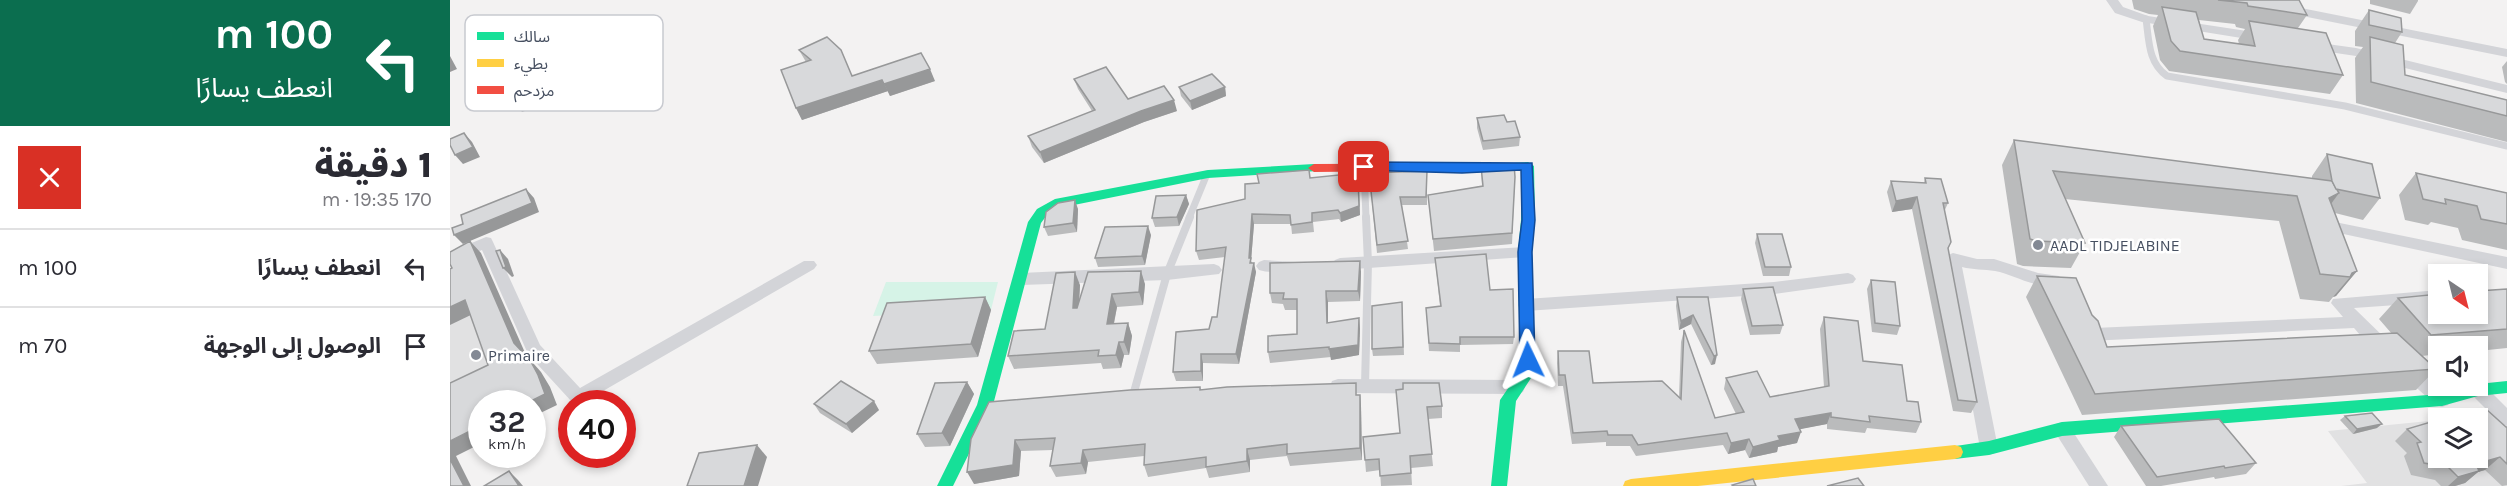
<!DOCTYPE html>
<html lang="ar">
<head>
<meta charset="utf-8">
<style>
  :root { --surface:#fff; --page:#f2f2f3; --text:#2b2b33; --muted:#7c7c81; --line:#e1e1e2 }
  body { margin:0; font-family:Karla,"Noto Sans Arabic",sans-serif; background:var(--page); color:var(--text); direction:rtl; height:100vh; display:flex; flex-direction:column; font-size:22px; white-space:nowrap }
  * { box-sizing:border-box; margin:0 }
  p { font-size:20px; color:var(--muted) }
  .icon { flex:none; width:33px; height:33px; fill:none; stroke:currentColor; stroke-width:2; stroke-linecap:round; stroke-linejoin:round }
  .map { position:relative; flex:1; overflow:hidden; direction:ltr }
  .side { display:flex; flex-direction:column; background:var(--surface); width:450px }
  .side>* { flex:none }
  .top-card { background:#0b6e4f; color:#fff; overflow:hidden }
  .needle { width:39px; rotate:145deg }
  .fabs { position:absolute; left:1978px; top:264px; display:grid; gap:12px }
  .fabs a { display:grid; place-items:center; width:60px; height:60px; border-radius:0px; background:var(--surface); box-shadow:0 3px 9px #0003; font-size:30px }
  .speed { position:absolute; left:18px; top:390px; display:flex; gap:12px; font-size:30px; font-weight:700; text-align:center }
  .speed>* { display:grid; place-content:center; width:78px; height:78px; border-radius:50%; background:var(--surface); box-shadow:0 3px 9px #0003; line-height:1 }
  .speed small { font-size:15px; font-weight:400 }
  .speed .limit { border:9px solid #d22; background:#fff; color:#111 }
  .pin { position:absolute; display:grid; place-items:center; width:51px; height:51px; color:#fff; margin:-26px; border-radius:12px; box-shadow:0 3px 9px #0006 }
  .me { position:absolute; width:66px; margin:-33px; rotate:358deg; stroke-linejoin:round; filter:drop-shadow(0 0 4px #0008) }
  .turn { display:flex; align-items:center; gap:21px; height:126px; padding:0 18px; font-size:27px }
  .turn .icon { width:78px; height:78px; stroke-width:2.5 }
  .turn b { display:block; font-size:42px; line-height:51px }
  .round { display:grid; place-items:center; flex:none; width:63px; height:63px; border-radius:0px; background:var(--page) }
  .summary { display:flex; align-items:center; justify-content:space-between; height:102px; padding:0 18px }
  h1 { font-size:36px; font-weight:800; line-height:45px }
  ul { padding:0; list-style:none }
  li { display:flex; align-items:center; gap:18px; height:78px; padding:0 18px; border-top:2px solid var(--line) }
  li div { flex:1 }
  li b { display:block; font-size:22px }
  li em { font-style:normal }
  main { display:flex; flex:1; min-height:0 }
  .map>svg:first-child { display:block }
  .education { fill:#e1e1e2 }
  .green { fill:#d6f3e7 }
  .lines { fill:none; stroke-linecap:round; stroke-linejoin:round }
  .lane-far1 { stroke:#d3d4d8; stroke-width:7 }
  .lane { stroke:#d3d4d8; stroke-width:8 }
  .street { fill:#d3d4d8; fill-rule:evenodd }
  .fast { fill:#16e098; fill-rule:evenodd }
  .slow { fill:#ffcf43; fill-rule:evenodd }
  .jam { fill:#f24e42; fill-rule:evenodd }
  .wall { fill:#babbbc; fill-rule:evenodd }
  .shaded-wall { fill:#979899 }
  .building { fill:#d8d9db; stroke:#979899; stroke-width:1.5 }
  .route { fill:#1a73e8; stroke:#114b97; stroke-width:1.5 }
  .poi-dot { fill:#838994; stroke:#fff; stroke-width:2 }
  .labels { text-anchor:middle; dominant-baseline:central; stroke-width:5; stroke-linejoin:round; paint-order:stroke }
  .poi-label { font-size:16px; fill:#475061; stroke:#fff; text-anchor:start }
  .key { fill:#fff; stroke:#c8cad0; stroke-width:1.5 }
  .key-label { font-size:16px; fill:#475061 }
</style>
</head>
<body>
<main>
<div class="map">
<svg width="2057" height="486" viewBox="0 0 2057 486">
  <rect width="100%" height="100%" fill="#f3f2f2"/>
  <g class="education">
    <path d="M24,298L75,401L32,404L0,444V309Z"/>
    <path d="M2029,417L2057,449V486H1891L1917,483L1878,431L1989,420V458H2028V418H2009Z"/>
  </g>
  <path class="green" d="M436,282H548L541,310L423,316Z"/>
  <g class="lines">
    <g class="lane-far1">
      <path d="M1696,19C1699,40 1698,63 1717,76L1895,106L2057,146"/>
      <path d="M914,167L916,218"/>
      <path d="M739,218L757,174"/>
    </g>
    <g class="lane">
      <path d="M915,385L918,263L916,217"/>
      <path d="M684,392L717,274L740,217"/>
    </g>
    <g class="street">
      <path d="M1656,0H1668L1673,7L1698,16L1810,33L1816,37L1810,41L1692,22L1665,13Z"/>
      <path d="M1836,5L2057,49V57L1832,12V6Z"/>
      <path d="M1863,42L1906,48L2057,85V93L1906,56L1859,49L1857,46L1859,43Z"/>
      <path d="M1875,220L2057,257V269L1870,229L1868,225L1870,221Z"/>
      <path d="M36,237L41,238L43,242L90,345L130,388L354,261H364L367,265L364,269L134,402H122L78,354L32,250L0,264V252Z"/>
      <path d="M1075,247L1080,248L1083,252L1080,256L1075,257L890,270L885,268L882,264L885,260L890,258Z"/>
      <path d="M1503,253L1527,259H1544L1588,273L1609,276L1612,280L1609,284C1588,291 1566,275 1545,271C1534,269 1523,270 1512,267L1548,448L1545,453L1539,455L1533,453L1530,448L1495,259L1498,255Z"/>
      <path d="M814,260L844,262L847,266L844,270C834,273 819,273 809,270L806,266L809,262Z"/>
      <path d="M764,264L769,266L772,270L769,274L717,280L571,285L566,283L563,279L566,275L571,273Z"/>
      <path d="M1398,273L1403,275L1406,279L1403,283L1324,294L1076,311L1070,309L1068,305L1070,301L1076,299L1324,282Z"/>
      <path d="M1989,290V302L1904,308L1940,343L1942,348L1940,353C1926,357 1913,338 1904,328L1639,341L1633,339L1629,330L1631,326L1637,324L1644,328L1893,317L1881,303L1883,299Z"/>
      <path d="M1958,363L1964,365L1998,395L2001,400L1998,405L1992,407L1986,405L1952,375L1950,370L1952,365Z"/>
      <path d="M888,379L1067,380L1073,382L1075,387L1073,392L1067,394L888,393L882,391L880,386L882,381Z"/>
      <path d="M2028,383L2034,385L2057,408V426L2051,424L2022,395L2020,390L2022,386H2028Z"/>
      <path d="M1612,422L1618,424L1658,486H1639L1603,429L1606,424Z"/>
    </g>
    <g class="fast">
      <path d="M1078,162L1084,166L1085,220L1082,252L1085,372L1066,401L1057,486H1041L1050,400L1070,371L1068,252L1071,220L1072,171H1063L1057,167L1063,163Z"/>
      <path d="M864,164L868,165L870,168L868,171L758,178L609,208L597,215L591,223L543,405L503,486H487L527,405L578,222L587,209L605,199L758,170Z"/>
      <path d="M2057,381V393L2028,396L1992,406L1612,436L1539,455L1505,459L1499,457L1497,452L1499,447L1539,441L1612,422L1992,394L2028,384Z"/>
    </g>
    <path class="slow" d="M1505,445L1511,447L1513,452L1511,457L1505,459L1248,486H1173L1175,481L1181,479Z"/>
    <path class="jam" d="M1063,163L1069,167L1067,170L864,172L858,168L864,164Z"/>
  </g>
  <g class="wall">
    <path d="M1682,0H1849L1857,15L1848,28L1893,75L1880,94L1719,71L1710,60L1703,26L1708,15L1699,14L1684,9ZM1749,20L1785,24L1786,27L1795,29L1788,40L1789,44L1754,39Z"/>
    <path d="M1920,0H1968V1L1960,14L1920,4Z"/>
    <path d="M1919,10L1952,32L1945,43L1955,75L2057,100V142L1906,103L1905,58L1913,47L1905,46V31Z"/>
    <path d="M349,50L403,75L485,81L440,96L438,91L352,120L346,108L356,62Z"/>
    <path d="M2057,61V84L2055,82L2052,67Z"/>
    <path d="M624,79L678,99L727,111L694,122L594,163L582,147L578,136L642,111L628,89Z"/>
    <path d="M729,87H775L776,96L742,110L731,96Z"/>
    <path d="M1027,118L1057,122L1070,137L1069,146L1033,150L1027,128Z"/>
    <path d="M1564,140L1862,179V176L1877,154L1930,198L1913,220L1885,213L1907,271L1886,296L1883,297L1879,302L1850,299L1829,221L1615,199L1635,243L1621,268L1573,266L1567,264L1552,165Z"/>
    <path d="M1031,166L1065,177L1062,244L984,251L978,195L1032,186Z"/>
    <path d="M977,171V205H952L958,249L927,253L919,173Z"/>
    <path d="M908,173L910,215L891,222L889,219L863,222L864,232L842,234L841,224H804L801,261L806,272L789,364L753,363V381H726L723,372L759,329L767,317L775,257L749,260L746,251L795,199L860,178Z"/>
    <path d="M1966,173L2057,193V250L2012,240L2008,228L1981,222L1978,225L1955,220L1949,195Z"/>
    <path d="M1475,178L1498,203L1494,212L1501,242L1498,250L1527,402L1521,413L1503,411L1462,209L1442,212L1437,192L1441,181L1474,183Z"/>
    <path d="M736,195L739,204L729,226L705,227L702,218Z"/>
    <path d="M628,209L627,232L598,236L594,227Z"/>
    <path d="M1307,234L1341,267L1339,276H1313L1305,243Z"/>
    <path d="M701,235L695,265L648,267L645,258Z"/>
    <path d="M985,258L1040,290L1064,337L1063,344L1010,345V352L979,351L976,308L990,306Z"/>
    <path d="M911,272L910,301L878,302V323L909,318L910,329L909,355L881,360V357L820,363L818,352L847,334V310H835L833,304L822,303L820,293Z"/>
    <path d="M1587,276L1642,315L1657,347L1942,334L1929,319L1948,298L2057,289V348L2028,351V346H1989V354L1972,356L1986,369L1966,390L1632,415L1576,297Z"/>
    <path d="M1421,280L1450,326L1447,335L1422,332L1417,289Z"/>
    <path d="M695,284L693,305L667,307L664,324L678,323L682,336L679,355H674L671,368L653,369L651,363L564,369L558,356L595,329L630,285L629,301Z"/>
    <path d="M1293,289L1333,325L1330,334L1300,335L1291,299Z"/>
    <path d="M535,297L541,310L528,357L427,364L419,351Z"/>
    <path d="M1227,297H1258L1265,364L1261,365L1241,324L1229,330L1226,306Z"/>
    <path d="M952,302L954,355L923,356L922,349Z"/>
    <path d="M1374,317L1413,361L1457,401L1471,422L1466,433L1417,428L1415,433L1377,429V424L1349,429L1347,443L1328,447L1327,452L1299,458L1295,450L1278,454L1273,445L1186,456L1180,446H1156V442L1122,444L1113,386H1108L1107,363L1108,351L1143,383L1229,397L1231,342L1234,330L1265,418L1286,414L1274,389L1276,378L1320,397L1374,387L1370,329Z"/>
    <path d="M517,382L524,394L500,446L475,447L467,434Z"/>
    <path d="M750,387L751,390L910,395L911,406L912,460L840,466L837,456L800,460V472L759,478L756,468L698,477L694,465V456L638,462L636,474L606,477L600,466L603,450L571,451L569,476L524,484L521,439Z"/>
    <path d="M953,389L992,406V418L978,419L983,466L961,468L962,485L931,486L930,470L916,472L915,460L950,433Z"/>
    <path d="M364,404L429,410L402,433L370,413Z"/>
    <path d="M2017,415L2056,427H2057V485L2052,486L2035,470L2028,472L2015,483L2005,486H1991L1985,480L1961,475L1954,456L1957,453L1945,441L1957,429L1989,458L2028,418H2013Z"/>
    <path d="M1895,416L1927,428L1903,434L1890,420Z"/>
    <path d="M1671,426L1806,463L1796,474L1765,479L1764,477L1711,486H1696L1664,437Z"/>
  </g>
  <g class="shaded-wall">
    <path d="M54,19L60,28L68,51L30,62L23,54Z"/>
    <path d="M0,56L7,69L0,72Z"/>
    <path d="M480,69L485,81L440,96L434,84Z"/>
    <path d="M93,74L99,83L104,101L72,112L65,103Z"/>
    <path d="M432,80L438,91L352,120L346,108Z"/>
    <path d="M775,87L776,96L742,110L740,101Z"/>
    <path d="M724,100L727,111L694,122L594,163L590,152L691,111Z"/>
    <path d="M14,133L22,142L30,157L13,164L5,155Z"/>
    <path d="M908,173L910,215L891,222L890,213Z"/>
    <path d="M76,189L84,198L89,212L20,241L31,253L76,355L91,372L100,387L107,405L82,417V404H75L64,343L20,241L13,244L4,235Z"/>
    <path d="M1889,193L1870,219L1879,198Z"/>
    <path d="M736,195L739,204L729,226L727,217Z"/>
    <path d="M1467,197L1462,209L1442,212L1446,201Z"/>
    <path d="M625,200L628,209L627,232L623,223Z"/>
    <path d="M802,214L804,224L801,261L803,267L799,258Z"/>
    <path d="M698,226L701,235L695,265L692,256Z"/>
    <path d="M50,250L58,259L64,276L62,277L53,268Z"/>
    <path d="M910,261L911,272L910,301L908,291Z"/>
    <path d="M804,263L806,272L789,364L786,354Z"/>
    <path d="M691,271L695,284L693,305L689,292Z"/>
    <path d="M1907,271L1886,296L1883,297L1900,277L1902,273Z"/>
    <path d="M625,272L630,285L628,321L623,308Z"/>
    <path d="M876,291L878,302V333L877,323Z"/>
    <path d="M662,294L667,307L661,337L657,324Z"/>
    <path d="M535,297L541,310L528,357L521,344Z"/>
    <path d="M15,300L27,312L0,325V307Z"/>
    <path d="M1243,315L1241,324L1229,330L1231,321Z"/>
    <path d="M909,318L910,329L909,355L881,360L879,349Z"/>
    <path d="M678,323L682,336L679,355L674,342Z"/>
    <path d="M669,342L674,355L671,368L666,355Z"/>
    <path d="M751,354L753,363V381L751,371Z"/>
    <path d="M1267,355L1265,364L1261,365L1264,356Z"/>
    <path d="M517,382L524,394L500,446L492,433Z"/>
    <path d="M910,395L911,406L912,460L910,448Z"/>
    <path d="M424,401L429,410L402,433L396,424Z"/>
    <path d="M1381,413L1377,424L1341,431L1345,419Z"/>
    <path d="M1932,424L1927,428L1903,434L1907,429Z"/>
    <path d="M32,425V443L6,456L21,486H14L0,459V441Z"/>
    <path d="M1351,432L1347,443L1328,447L1327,452L1299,458L1303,447L1328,436Z"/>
    <path d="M1299,439L1295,450L1278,454L1281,443Z"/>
    <path d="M565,440L571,451L569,476L524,484L517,472Z"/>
    <path d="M307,445L317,457L308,486H294Z"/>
    <path d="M797,449L800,460V472L797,461Z"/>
    <path d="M633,450L638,462L636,474L631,463Z"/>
    <path d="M2050,457L2035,470L2028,472L2015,483L2005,486H1998L2008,477L2026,464Z"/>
    <path d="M59,471L68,480L73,486H69Z"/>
  </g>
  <g class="building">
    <path d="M1768,0H1849L1857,15L1798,6L1797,3Z"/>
    <path d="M1712,7L1746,12L1754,39L1805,46L1799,21L1876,33L1893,75L1730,51L1721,41Z"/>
    <path d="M1919,10L1951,18L1952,32L1919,25Z"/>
    <path d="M377,37L391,50L402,76L471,53L480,69L434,84L432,80L346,108L331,70L361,60L349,50Z"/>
    <path d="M1920,37L1953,45L1955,75L2057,100V116L1921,82Z"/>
    <path d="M656,67L678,99L714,86L724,100L691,111L590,152L578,136L645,110L624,79Z"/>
    <path d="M762,74L775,87L740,101L729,87Z"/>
    <path d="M1054,115L1057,122L1065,121L1070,137L1033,141L1027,118Z"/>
    <path d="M14,133L23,147L5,155L0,145V139Z"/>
    <path d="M1564,140L1882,181L1889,193L1879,198L1907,271L1902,273L1900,277L1870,274L1847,196L1603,171L1635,243L1586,241L1580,239Z"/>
    <path d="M1877,154L1922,164L1930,198L1886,189L1882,181Z"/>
    <path d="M1064,164L1065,177L1062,233L983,239L978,195L1033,186L1031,166Z"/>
    <path d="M859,170L860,178L908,173L909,206L890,213L888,210L862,213V222L841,225L840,215L802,214L799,258H801L800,263H804L786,354H751V371L723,372L726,332L759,329L762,317H767L776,247L746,251L747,210L795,199V184L809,183L807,174Z"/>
    <path d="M977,171L976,197H950L958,241L927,245L919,173Z"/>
    <path d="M1966,173L2057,193V224L2031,219L2027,206L1995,199L1996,204L1973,199Z"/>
    <path d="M1475,178L1491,179L1498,203H1493L1501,242L1498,248L1527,402L1508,400L1467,197L1446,201L1441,181L1476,183Z"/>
    <path d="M76,189L82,203L4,235L2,228L13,224L11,215Z"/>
    <path d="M736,195L727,217L702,218L706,196Z"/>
    <path d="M625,200L623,223L594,227L596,212L608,203Z"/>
    <path d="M698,226L692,256L645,258L655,227Z"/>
    <path d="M1307,234H1332L1341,267H1315Z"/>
    <path d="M20,241L64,343L80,360L88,375L95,394L75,404H32V425L0,441V383L38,365L15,300L0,307V269L2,268L0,264V252Z"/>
    <path d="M50,250L56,267L53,268L46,251Z"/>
    <path d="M1036,254L1040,290L1063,289L1064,337H1010V344L979,343L976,308L991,306L985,258Z"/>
    <path d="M910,261L908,291H876L877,323L909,318L908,345L879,349V347L818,352V336L847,334V299H833L834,293H820V263Z"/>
    <path d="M691,271L689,292L662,294L657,324L678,323L674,342H669L666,355L648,356L649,350L558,356L564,331L595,329L606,273L625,272L623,308H627L638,272Z"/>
    <path d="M1587,276L1626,278L1642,315L1648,321L1657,347L1947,333L1986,369L1645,394Z"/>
    <path d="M1421,280L1445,282L1450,326L1425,323Z"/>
    <path d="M1323,287L1333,325L1302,326L1293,289Z"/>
    <path d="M2057,289V329L1981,335L1948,298L1989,294V314H2028V291Z"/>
    <path d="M535,297L521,344L419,351L437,303Z"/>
    <path d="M1227,297H1258L1267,355L1264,356L1243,315L1231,321Z"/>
    <path d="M952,302L953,347L922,349V306Z"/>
    <path d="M1374,317L1408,321L1413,361L1452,365L1457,401L1468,402L1471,422L1419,416L1420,422L1381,417V413L1345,419L1351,432L1328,436L1330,440L1303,447L1299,439L1281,443L1277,433L1188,445L1182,435H1158L1157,431L1123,433L1115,375H1109L1108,351H1139L1143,383L1212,381L1231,399L1234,330L1265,418L1294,412L1276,378L1307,371L1320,397L1379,386Z"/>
    <path d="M391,381L424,401L396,424L364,404Z"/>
    <path d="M517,382L492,433L467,434L485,383Z"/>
    <path d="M906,383V395H910V448L837,454V444L797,449V461L756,467V457L694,465L695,444L633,450L631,463L600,466L605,438L565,440L563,465L517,472L521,439L539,402L680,390L750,387V390L777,387Z"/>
    <path d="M953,383H989L992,406L977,407L982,454L960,456L961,473L930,476L929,459L915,460L913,437L950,433L946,390L953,389Z"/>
    <path d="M2036,409L2056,427H2057V464L2050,457L2026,464L2029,471L2008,477L1998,467L1974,463L1967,443L1971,442L1957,429L1984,421L1989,426V458H2028V418H2019L2017,415Z"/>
    <path d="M1922,413L1932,424L1907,429L1895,416Z"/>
    <path d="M1769,419L1806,463L1775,468L1774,466L1707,477L1671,426Z"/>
    <path d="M307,445L294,486H237L249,453Z"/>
    <path d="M0,459L14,486H0Z"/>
    <path d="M59,471L69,486H34Z"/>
    <path d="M1408,478L1414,486H1377Z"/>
    <path d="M1303,479L1306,486H1283L1282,485Z"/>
  </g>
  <path class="route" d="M914,162L1082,163L1085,220L1082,252L1085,360L1083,364H1072L1070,360L1068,252L1072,220L1071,170L1012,173L909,170L908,167L909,164Z"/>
  <g class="poi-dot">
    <circle cx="1588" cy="245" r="6"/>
    <circle cx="26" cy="355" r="6"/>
  </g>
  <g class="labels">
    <g class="poi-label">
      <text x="1600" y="245">AADL TIDJELABINE</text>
      <text x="38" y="355">Primaire</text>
    </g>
  </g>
  <rect x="15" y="15" width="198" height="96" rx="9" class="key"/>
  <rect x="27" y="32" width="27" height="8" fill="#16e098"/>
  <rect x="27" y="59" width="27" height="8" fill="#ffcf43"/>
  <rect x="27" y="86" width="27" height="8" fill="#f24e42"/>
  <g class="key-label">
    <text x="64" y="42">سالك</text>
    <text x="64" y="69">بطيء</text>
    <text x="64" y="96">مزدحم</text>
  </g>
</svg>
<div class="fabs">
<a><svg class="needle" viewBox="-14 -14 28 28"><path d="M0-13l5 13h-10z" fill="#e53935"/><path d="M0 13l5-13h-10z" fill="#7c7c81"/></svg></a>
<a><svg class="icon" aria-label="sound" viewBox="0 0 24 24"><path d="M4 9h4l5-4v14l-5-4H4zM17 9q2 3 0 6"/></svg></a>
<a><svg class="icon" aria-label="layers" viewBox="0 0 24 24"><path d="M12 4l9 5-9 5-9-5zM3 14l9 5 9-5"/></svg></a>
</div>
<div class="speed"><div>32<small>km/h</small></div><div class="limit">40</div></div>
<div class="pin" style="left:914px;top:167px;background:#d93025"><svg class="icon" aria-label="arrive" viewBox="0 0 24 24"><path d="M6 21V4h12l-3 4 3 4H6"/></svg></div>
<svg class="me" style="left:1078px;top:360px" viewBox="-20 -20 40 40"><path d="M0-17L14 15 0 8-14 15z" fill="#1a73e8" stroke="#fff" stroke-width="4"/></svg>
</div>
<section class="side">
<div class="top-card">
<div class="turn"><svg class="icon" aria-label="left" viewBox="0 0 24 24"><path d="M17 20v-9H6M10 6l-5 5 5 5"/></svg><div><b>100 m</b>انعطف يسارًا</div></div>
</div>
<div class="summary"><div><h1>1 دقيقة</h1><p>170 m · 19:35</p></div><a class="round" style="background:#d93025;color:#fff"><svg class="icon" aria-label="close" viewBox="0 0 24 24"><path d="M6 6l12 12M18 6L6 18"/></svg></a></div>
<ul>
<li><svg class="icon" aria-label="left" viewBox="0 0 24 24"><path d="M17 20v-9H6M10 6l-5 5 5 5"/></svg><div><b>انعطف يسارًا</b></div><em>100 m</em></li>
<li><svg class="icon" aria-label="arrive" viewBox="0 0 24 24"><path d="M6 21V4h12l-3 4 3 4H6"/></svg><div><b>الوصول إلى الوجهة</b></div><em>70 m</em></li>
</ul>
</section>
</main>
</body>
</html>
